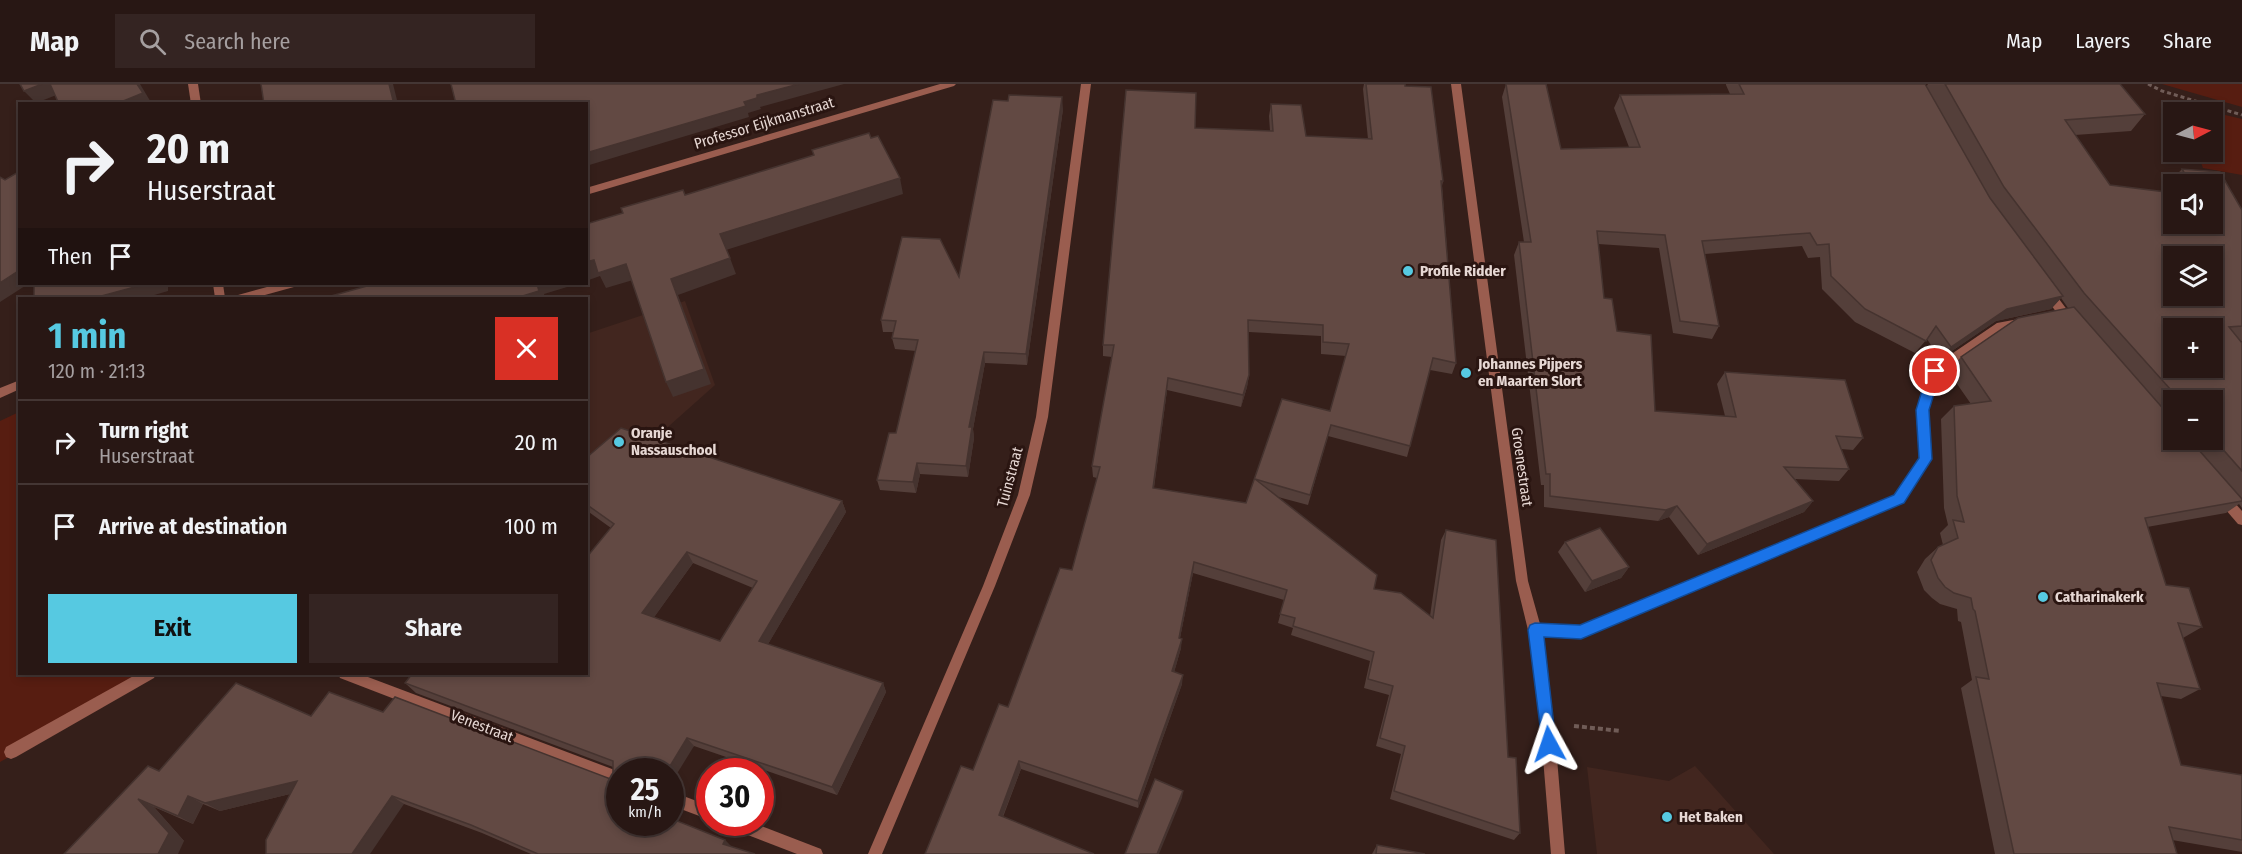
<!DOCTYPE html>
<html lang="en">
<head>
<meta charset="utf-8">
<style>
  :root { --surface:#281714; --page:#342422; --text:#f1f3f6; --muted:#a59fa0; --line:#443634; --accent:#56c9e1 }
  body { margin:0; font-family:"Fira Sans Condensed",sans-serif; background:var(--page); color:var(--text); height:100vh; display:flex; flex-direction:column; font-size:22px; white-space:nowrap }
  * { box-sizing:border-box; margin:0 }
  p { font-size:20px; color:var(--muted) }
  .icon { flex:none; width:33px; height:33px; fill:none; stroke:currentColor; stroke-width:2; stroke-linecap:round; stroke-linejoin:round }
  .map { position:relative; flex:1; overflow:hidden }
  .details { position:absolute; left:18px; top:213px; width:570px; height:378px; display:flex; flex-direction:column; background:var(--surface); border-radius:0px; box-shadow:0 3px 9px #0003,0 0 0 2px var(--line) }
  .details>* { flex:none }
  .guide { position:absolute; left:18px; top:18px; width:570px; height:183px; border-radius:0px; box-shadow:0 3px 9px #0003,0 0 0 2px var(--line); background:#281714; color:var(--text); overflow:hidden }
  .needle { width:39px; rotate:84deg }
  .controls { position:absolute; left:2163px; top:18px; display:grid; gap:12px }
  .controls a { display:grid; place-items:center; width:60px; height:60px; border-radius:0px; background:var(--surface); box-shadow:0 3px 9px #0003,0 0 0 2px var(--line); font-size:30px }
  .speed { position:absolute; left:606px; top:674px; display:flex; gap:12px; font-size:30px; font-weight:700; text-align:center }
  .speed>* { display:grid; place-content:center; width:78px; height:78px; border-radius:50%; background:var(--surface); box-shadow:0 3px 9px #0003,0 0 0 2px var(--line); line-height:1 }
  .speed small { font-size:15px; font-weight:400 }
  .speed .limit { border:9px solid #d22; background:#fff; color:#111 }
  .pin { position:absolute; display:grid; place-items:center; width:51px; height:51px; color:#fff; margin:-26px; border:3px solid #fff; border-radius:50%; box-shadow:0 2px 6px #0007 }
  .me { position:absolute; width:66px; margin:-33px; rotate:355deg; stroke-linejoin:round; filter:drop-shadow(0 0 4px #0008) }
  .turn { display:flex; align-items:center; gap:21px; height:126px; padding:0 30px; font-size:27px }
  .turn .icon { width:78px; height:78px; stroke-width:2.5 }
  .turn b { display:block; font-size:42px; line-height:51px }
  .then { display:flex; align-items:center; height:57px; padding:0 30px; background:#0003; gap:12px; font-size:22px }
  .round { display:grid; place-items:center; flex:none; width:63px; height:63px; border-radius:0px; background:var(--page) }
  .overview { display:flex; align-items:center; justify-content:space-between; height:102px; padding:0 30px }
  h1 { font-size:36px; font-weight:700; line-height:45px; color:var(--accent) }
  .action { display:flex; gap:12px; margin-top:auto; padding:12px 30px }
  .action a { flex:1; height:69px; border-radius:0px; background:var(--accent); color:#111; font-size:24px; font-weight:700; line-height:69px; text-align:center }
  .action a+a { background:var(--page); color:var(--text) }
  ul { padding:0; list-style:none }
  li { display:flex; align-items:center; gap:18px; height:84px; padding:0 30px; border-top:2px solid var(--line) }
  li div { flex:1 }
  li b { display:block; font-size:22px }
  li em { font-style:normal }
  header { display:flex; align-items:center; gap:36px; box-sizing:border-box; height:84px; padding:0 30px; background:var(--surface); border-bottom:2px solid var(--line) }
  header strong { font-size:28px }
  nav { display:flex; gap:33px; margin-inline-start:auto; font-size:21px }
  .search { width:420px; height:54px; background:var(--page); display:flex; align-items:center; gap:15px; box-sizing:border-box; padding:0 21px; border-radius:0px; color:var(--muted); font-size:22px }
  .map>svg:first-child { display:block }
  .built { fill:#42261f }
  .green { fill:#571d11 }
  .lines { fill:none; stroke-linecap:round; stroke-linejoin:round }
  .path-far1 { stroke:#705c57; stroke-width:3; stroke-dasharray:4 3; stroke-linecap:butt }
  .path { stroke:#705c57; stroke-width:4; stroke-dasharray:5 3; stroke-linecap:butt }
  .minor { fill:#9a5d4f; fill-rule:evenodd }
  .wall { fill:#543f3a; fill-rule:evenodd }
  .shaded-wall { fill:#45332f }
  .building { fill:#624943; stroke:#45332f; stroke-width:1.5; fill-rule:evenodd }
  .route { fill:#1a73e8; stroke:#114b97; stroke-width:1.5 }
  .poi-dot { fill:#56c9e1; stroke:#2a1511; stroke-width:2 }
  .labels { text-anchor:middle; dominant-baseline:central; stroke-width:6; stroke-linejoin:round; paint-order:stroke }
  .street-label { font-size:15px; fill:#e7d8d4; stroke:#2a1511 }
  .poi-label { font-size:15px; font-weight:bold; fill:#e7d8d4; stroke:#2a1511; text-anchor:start }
</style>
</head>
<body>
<header>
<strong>Map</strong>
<div class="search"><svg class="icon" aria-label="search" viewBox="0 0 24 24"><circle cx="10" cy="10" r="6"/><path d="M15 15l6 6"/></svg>Search here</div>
<nav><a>Map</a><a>Layers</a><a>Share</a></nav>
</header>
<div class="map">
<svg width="2242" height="770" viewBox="0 0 2242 770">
  <rect width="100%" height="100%" fill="#351f1a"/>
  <g class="built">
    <path d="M685,217L715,301L587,415L586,250Z"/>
    <path d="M1695,682L1774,770H1597L1587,683L1669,697Z"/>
  </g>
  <g class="green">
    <path d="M2160,0H2242V23L2162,0Z"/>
    <path d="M2179,20L2242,35V91L2203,84L2197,68H2212V28H2182Z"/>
    <path d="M19,328L20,590H146L20,667L0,678V337Z"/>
  </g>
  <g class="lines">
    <path class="path-far1" d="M2148,0L2162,7L2242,31"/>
    <path class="path" d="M1574,642L1621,647"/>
    <g class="minor">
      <path d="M188,0H198L201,20H191Z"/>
      <path d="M940,0H956L954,2L586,111V104Z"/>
      <path d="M1081,0H1091L1048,333L1030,411L995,502L882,770H868L983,502L1018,411L1036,333Z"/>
      <path d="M1451,0H1461L1528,497L1540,540L1581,542L1895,411L1919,374L1916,326L1931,284L1997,239L2024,234L2030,238L2024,242L2004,246L1940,290L1928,326L1931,375L1903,419L1581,554L1542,552L1554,638L1565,770H1551L1540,638L1528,546L1516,497Z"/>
      <path d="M213,200H223L225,214H215Z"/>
      <path d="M278,200H295L294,203L254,214H237L238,211Z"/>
      <path d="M2046,202L2050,203L2074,235L2076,238L2074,241H2066L2042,209L2041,206L2042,203Z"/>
      <path d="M20,296V305L0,314V304Z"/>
      <path d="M2223,409L2227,410L2242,427V441L2238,440L2219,418L2217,414L2219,410Z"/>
      <path d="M137,590H156L154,594L16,673L11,675L6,673L4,668L6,663Z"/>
      <path d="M338,590H360L620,688V702L340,594Z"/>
      <path d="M670,707L710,722V736L670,721Z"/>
      <path d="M725,738H751L821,765L823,770H797L727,743Z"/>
    </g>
  </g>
  <g class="wall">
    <path d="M1364,0H1405L1443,97L1442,102L1456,279L1452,290L1430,286L1410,362L1407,373L1328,352L1308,421L1278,413L1374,505L1430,532L1441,456L1446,446L1508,673L1520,749L1514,756L1390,715L1401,670L1376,662L1389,611L1364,604L1370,577L1291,551L1293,544L1278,539L1284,516L1193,489L1180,554L1181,564L1174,588L1182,600L1138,724L1021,685L1003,733L925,770L1008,623L1072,486L1097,394L1093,393L1092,382L1112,273L1103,272V261L1195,44L1270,47L1269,32L1271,20L1306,52L1368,55L1363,5ZM1249,248L1321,252V270L1346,272L1330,327L1282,315L1246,419L1154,404L1167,306L1241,323L1247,303L1249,291Z"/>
    <path d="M1506,0H1546L1561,65L1629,63L1614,24L1620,11L1730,10L1726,1V0H1925L1926,3L1928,0H2120L2145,30L2131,47L2075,51L2110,101L2170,109L2166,102L2182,85L2220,88L2242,126V257H2240L2242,259V424L2239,420L2226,429L2147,443L2166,501L2189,504L2202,543L2183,554L2200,605L2181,615L2161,612L2181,681L2242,691V768L2172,756L2177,770H1995L1961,604L1972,596L1961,538L1958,537L1957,525L1940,520L1932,514L1924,506L1917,488L1925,475L1938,463L1943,461L1940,449L1948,441L1944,424L1941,335L1954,322L1971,320L1948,287L1961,273L2018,234L2068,224L2061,214L2051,225L1996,237L1940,275L1927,255L1915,269L1855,238L1822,205L1820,173L1808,174L1802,162L1705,170L1719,242L1712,255L1673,249L1659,164L1598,160L1604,214L1612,215L1617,247L1651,251L1655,327L1725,332L1717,300L1725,288L1845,296L1863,354L1853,366L1841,365L1849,385L1839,397L1795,395L1813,417L1804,428L1698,471L1669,433L1658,437L1544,423V401H1541L1514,171L1519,158H1524L1502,13ZM2174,100H2212V140H2174ZM2174,172H2212V212H2174ZM2174,244H2212V284H2174ZM2174,316H2212V356H2174Z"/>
    <path d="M1063,25L1027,281L985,279L973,345L974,354L968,393L920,390L916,409L880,406L877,396L896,349L916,267L895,265L892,254L893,248H883L881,236L959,193Z"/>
    <path d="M586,374L842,417L846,428L768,560L883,599L886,608L837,711L694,662L620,738L725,756L731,763L755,770H531L482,749L404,720L290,710L220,727L203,720L193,740L154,723L184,757L64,770L159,687L311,632L383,628L613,696V683L416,609L405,599L586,590L611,444L586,426ZM693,479L753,504L720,557L654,533Z"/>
    <path d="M1565,458L1629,483L1621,494L1585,508L1558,468Z"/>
    <path d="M1377,761L1425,770H1372Z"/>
  </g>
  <g class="shaded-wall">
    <path d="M42,0H51L59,10L36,19L24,7Z"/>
    <path d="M137,0H140L152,20H116Z"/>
    <path d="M389,0H393L398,20H394Z"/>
    <path d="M799,0H844L760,23L761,25L748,29L749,33L586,82V69L744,18L757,11Z"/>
    <path d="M1062,13L1063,25L1027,281L1026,270Z"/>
    <path d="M900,94L903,110L726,166L720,150Z"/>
    <path d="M730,174L736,190L678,211L711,300L673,313L666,298L671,195Z"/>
    <path d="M594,176L626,180L633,196L606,204L600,192L586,197V178Z"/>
    <path d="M20,186V200H28L0,218V199Z"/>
    <path d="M146,200H168V207L144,214H94Z"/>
    <path d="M537,200H577L544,210L545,214H516Z"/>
    <path d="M2063,212L2051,225L1996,237L1940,275L1951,263L2007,225Z"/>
    <path d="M984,268L985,279L973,345L974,354L968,393L966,382L969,343Z"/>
    <path d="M1249,291L1247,303L1241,323L1243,311Z"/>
    <path d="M1168,294L1167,306L1152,414L1153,404Z"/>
    <path d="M917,379L920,390L916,409L913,398Z"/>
    <path d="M842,417L846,428L764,567L759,557Z"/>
    <path d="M1813,417L1804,428L1698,471L1707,460Z"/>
    <path d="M1677,422L1669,433L1658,437L1666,426Z"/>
    <path d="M687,468L693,479L650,539L642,529Z"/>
    <path d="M1194,478L1193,489L1178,564L1179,554Z"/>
    <path d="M1629,483L1621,494L1585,508L1592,497Z"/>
    <path d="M1182,555L1181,564L1172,596V587Z"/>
    <path d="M1183,591L1182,600L1138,724V717Z"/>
    <path d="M883,599L886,608L837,711L832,703Z"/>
    <path d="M687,654L694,662L670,701V687H667Z"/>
    <path d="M1019,677L1021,685L1000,739L999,731Z"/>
    <path d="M297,697L310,705L220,727L205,719Z"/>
    <path d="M1183,707L1182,714L1159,770H1157Z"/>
    <path d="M188,712L203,720L193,740L178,732Z"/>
    <path d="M392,712L404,720L370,770H352Z"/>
    <path d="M138,715L154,723L184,757L178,770H158Z"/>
    <path d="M725,756L732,763L723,760Z"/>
  </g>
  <g class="building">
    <path d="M20,0H42L24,7Z"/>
    <path d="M50,0H137L143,9L116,20H59Z"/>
    <path d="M261,0H389L394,20H264Z"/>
    <path d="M451,0H799L757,11V14L744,18L746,22L586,69V20H456Z"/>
    <path d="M1366,0H1405V2L1431,3L1443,97H1441L1456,279L1433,274L1410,362L1331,341L1310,411L1255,395L1377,491L1374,505L1401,509L1433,534L1446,446L1496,456L1508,673L1516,674L1520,749L1394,707L1405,662L1380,654L1393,602L1368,595L1374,568L1293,542L1295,534L1280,530L1287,506L1194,478L1179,554L1182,555L1172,587L1183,591L1138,717L1019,677L999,731L1094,770H925L961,682L973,686L999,620L1008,623L1060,484L1072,486L1100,383L1092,382L1114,261H1103L1126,6L1196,9L1195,44L1273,47L1271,20L1301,21L1306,52L1372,55ZM1248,236L1323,241V258L1349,260L1330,327L1282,315L1246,419L1153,404L1168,294L1243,311L1249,291Z"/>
    <path d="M1506,0H1546L1561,65L1640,63L1620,11L1744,10L1739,0H1925L1990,114L2063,212L2007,225L1951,263L1936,242L1926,257L1865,225L1831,192L1829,160L1817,161L1810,149L1702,157L1719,242L1680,237L1665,151L1597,147L1604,214L1612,215L1617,247L1651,251L1655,327L1736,333L1725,288L1845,296L1863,354L1836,352L1849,385L1784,383L1813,417L1707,460L1677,422L1666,426L1550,412V390H1546L1519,158H1531Z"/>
    <path d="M1945,0H2120L2145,30L2065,36L2110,101L2174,109V140H2212V100H2191L2182,85L2220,88L2242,126V242L2229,243L2242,259V387L2212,353V316H2180L2084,209L2004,103ZM2174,172H2212V212H2174ZM2174,244H2212V284H2174Z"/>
    <path d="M1009,11L1062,13L1026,270L984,268L969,343H972L966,382L917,379L913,398L877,396L889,349H896L918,256L892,254L896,237L881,236L902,153L940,155L959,193L993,16L1008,17Z"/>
    <path d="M869,49L871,54L878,52L900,94L720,150L730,174L671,195L704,285L666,298L626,180L598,189L594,176L586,178V140L623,129L621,124L683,106L685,111L814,71L812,66Z"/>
    <path d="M20,87V186L0,199V93L5,96Z"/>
    <path d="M34,200H146L94,214H34Z"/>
    <path d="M374,200H537L539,207L516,214H324Z"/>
    <path d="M2074,223L2174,337V356H2190L2242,415V417L2145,434L2166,501L2189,504L2202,543L2178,539L2200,605L2157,599L2181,681L2242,691V756L2169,743L2177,770H2014L1976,593L1989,595L1975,527L1973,525L1971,514L1954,509L1945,503L1938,494L1931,476L1938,463L1958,454L1953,436L1964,438L1957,412L1954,322L1991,317L1961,273L2018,234Z"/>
    <path d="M621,344L842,417L759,557L883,599L832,703L687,654L667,687H620V738H670V734L725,756L723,760L755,770H538L471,741L392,712L352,770H266V756L297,697L205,719L188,712L178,732L138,715L169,749L158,770H64L148,682L159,687L236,599L311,632L329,608L383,628L395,613L613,696V677L405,599L412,590H586V474L614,440L586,420V374ZM687,468L757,497L720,557L642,529Z"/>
    <path d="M1600,444L1629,483L1592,497L1565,458Z"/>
    <path d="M1155,695L1183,707L1157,770H1125Z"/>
    <path d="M1377,761L1425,770H1376Z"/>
  </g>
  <path class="route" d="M1935,282L1941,287L1929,326L1932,375L1904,419L1581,555L1544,553L1556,660L1554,666L1549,668L1543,666L1528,546L1530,541L1535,539L1580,541L1894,411L1919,374L1916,326L1928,287Z"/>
  <g class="poi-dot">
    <circle cx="1408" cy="187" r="6"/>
    <circle cx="1466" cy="289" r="6"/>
    <circle cx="619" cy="358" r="6"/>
    <circle cx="2043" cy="513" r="6"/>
    <circle cx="1667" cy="733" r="6"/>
  </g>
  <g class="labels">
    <g class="street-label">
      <text transform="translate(764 39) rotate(-17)">Professor Eijkmanstraat</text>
      <text transform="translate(1522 383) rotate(82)">Groenestraat</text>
      <text transform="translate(1010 393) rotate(-75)">Tuinstraat</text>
      <text transform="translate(482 642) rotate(21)">Venestraat</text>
    </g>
    <g class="poi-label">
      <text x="1420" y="187">Profile Ridder</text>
      <text x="1478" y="280">Johannes Pijpers<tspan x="1478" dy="17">en Maarten Slort</tspan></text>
      <text x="631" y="349">Oranje<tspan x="631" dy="17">Nassauschool</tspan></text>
      <text x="2055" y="513">Catharinakerk</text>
      <text x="1679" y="733">Het Baken</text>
    </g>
  </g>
</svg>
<div class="controls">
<a><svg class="needle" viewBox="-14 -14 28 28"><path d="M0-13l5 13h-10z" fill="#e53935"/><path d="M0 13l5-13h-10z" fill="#a59fa0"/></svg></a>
<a><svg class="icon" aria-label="sound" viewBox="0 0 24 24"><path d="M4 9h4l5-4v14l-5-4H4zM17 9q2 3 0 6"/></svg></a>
<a><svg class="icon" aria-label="layers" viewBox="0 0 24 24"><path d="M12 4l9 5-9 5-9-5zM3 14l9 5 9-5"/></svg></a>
<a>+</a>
<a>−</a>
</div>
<div class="speed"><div>25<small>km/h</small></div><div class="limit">30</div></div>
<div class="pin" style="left:1935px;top:287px;background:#d93025"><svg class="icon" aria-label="arrive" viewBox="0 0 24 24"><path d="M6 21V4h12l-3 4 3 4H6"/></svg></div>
<svg class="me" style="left:1549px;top:660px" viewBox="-20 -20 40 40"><path d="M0-17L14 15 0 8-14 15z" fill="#1a73e8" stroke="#fff" stroke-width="4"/></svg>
<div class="guide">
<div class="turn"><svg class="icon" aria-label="right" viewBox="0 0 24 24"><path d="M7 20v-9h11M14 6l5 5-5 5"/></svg><div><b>20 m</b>Huserstraat</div></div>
<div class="then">Then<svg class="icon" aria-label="arrive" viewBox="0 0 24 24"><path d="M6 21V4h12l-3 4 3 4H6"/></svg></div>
</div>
<section class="details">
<div class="overview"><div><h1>1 min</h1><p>120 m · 21:13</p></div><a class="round" style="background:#d93025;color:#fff"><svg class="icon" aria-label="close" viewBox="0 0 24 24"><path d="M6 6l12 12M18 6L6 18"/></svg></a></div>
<ul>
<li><svg class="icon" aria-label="right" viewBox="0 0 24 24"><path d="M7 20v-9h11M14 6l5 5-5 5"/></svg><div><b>Turn right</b><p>Huserstraat</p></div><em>20 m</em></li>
<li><svg class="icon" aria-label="arrive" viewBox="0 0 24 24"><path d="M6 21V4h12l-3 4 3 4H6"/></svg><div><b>Arrive at destination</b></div><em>100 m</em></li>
</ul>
<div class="action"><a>Exit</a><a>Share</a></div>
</section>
</div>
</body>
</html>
